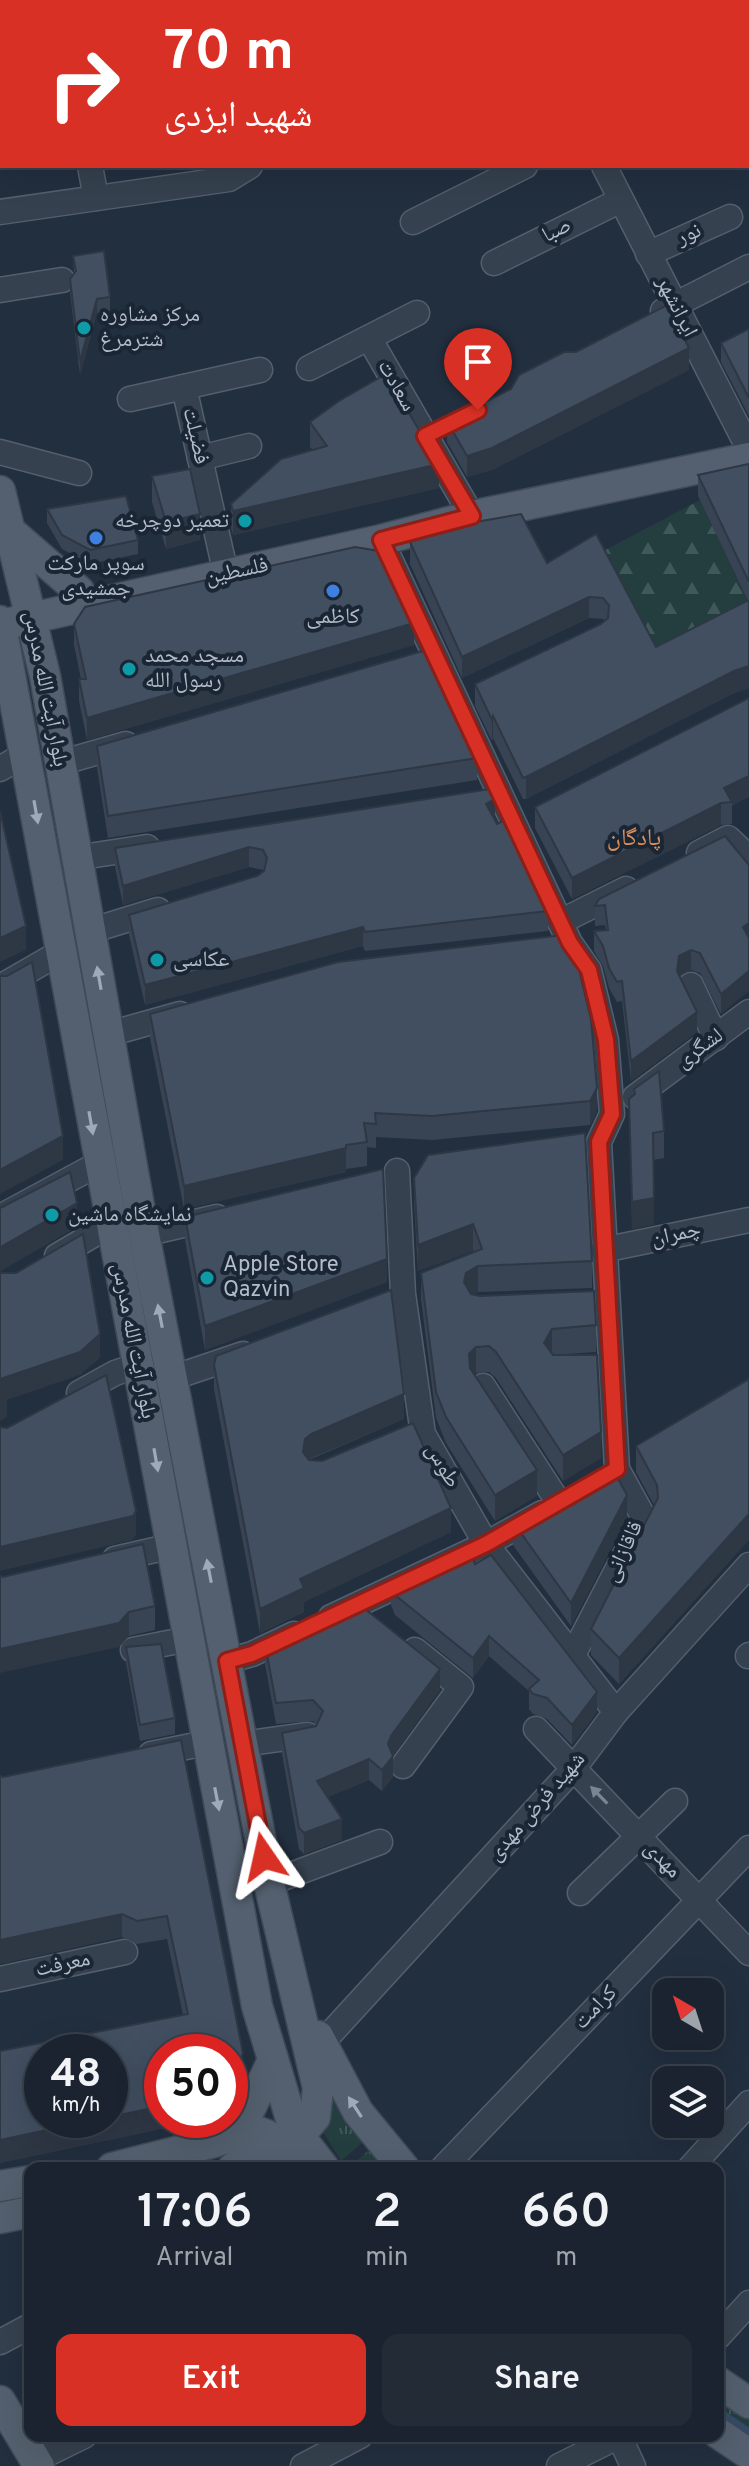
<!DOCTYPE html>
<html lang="en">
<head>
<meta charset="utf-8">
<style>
  :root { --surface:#1a232f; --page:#232b37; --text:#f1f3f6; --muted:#9fa4aa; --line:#38404b; --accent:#d93025 }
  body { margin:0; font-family:Overpass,"Noto Naskh Arabic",sans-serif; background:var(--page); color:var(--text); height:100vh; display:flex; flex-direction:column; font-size:30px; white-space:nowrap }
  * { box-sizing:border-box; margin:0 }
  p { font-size:26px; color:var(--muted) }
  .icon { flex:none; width:44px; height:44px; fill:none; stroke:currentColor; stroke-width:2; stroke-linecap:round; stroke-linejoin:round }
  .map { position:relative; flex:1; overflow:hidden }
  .drawer { position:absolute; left:24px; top:2162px; width:700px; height:280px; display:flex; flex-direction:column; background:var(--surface); border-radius:16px; box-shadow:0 8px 32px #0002,0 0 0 2px var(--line) }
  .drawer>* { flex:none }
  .banner { position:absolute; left:0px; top:0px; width:750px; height:168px; box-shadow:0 8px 32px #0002,0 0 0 2px var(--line); background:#d93025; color:#fff; overflow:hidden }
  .needle { width:52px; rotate:321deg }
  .buttons { position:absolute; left:652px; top:1978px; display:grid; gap:16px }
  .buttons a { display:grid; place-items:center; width:72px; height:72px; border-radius:16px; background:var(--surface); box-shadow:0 8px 32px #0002,0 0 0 2px var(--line); font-size:40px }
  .speed { position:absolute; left:24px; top:2034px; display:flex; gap:16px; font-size:40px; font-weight:700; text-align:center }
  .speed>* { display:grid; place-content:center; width:104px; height:104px; border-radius:50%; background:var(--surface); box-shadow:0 8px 32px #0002,0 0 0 2px var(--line); line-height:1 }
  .speed small { font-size:20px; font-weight:400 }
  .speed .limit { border:12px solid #d22; background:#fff; color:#111 }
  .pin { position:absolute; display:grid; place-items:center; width:68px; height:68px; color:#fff; margin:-82px -34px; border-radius:50% 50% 50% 0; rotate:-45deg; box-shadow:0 0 8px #0007 }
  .pin .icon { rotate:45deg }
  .me { position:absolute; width:88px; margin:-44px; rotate:349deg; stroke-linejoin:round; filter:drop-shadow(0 0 6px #0008) }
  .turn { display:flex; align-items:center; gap:28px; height:168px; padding:0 32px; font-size:36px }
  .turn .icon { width:104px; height:104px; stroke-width:2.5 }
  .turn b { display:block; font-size:56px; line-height:68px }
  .eta { display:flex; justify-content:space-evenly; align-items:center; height:136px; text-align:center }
  .eta b { font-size:48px; font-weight:600; line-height:56px }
  .action { display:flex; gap:16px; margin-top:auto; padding:16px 32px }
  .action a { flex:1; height:92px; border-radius:16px; background:var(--accent); color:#fff; font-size:32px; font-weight:600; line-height:92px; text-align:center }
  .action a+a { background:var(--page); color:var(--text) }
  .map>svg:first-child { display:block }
  .grass { fill:url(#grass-tufts) }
  .forest { fill:url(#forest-firs) }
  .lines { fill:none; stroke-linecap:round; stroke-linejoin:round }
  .stream { stroke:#344b68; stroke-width:6 }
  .minor-casing { stroke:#545f6d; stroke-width:27 }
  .major-casing { stroke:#3f4a58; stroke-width:33 }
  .minor { stroke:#36414f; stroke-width:24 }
  .major { stroke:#54606f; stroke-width:30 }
  .wall { fill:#384453 }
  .shaded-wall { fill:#2e3744 }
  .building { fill:#414f61; stroke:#2e3744; stroke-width:2 }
  .oneway { fill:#9faab8 }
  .oneway2 { fill:#7a8593 }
  .route-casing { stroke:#8d1f18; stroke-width:20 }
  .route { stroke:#d93025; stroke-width:14 }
  .culture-dot { fill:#0f9aa8; stroke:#1b2634; stroke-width:3 }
  .shop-dot { fill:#3f7fe0; stroke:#1b2634; stroke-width:3 }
  .labels { text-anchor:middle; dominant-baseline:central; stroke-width:8; stroke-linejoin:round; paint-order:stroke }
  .street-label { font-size:22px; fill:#b2bcca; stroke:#1b2634 }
  .poi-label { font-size:22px; fill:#b2bcca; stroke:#1b2634; text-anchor:start }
  .neighbourhood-label { font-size:24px; fill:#dc8f5b; stroke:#1b2634 }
</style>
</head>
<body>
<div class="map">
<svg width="749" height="2466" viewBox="0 0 749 2466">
  <defs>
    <pattern id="grass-tufts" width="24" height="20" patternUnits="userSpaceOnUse" patternTransform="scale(2)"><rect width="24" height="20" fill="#243e40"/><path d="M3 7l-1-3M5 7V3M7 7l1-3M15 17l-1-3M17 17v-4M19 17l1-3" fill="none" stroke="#41585a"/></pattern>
    <pattern id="forest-firs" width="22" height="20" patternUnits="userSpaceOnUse" patternTransform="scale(2)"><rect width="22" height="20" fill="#243e40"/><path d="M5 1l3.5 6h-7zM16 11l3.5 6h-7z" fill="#41585a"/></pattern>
  </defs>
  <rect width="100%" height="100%" fill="#222f3f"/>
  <g class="grass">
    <path d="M329,2090L366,2139L341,2161L321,2128Z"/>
    <path d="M372,2147L393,2168H349Z"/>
    <path d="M718,2392L749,2414V2445L718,2425Z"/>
  </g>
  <path class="forest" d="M700,500L749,604L656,667L596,555Z"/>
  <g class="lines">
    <path class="stream" d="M718,2410L749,2431"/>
    <g class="minor-casing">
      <g id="minor">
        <path d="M498,0L500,2"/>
        <path d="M122,2L126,0"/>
        <path d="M343,2L347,0"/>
        <path d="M748,4L749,3"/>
        <path d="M748,86L749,85"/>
        <path d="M90,166L96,198"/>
        <path d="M604,166L749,449"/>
        <path d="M0,212L229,179L250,166"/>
        <path d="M413,222L525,166"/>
        <path d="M648,254L730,217"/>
        <path d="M494,263L621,200"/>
        <path d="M0,290L62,280"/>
        <path d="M663,311L749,267"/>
        <path d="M369,338L472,516"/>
        <path d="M309,368L417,313"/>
        <path d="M130,399L184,387"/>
        <path d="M0,452L79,473"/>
        <path d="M200,458L249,446"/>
        <path d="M381,540L570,943L589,970L606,1040L612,1114L599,1142L617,1469L644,1518L573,1655"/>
        <path d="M223,561L184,387L260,370"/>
        <path d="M60,763L126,744"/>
        <path d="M0,769L25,754"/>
        <path d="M699,853L728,838L749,858"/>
        <path d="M76,858L147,847"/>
        <path d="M560,922L626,889"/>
        <path d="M90,931L158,910"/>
        <path d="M691,985L716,1038"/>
        <path d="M0,987L61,952"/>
        <path d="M109,1034L180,1014"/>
        <path d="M635,1097L749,1012"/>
        <path d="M397,1171L403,1294L423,1434L486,1544L616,1712"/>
        <path d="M0,1217L98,1164"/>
        <path d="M144,1234L217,1217"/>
        <path d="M603,1250L749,1220"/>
        <path d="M57,1256L110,1225"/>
        <path d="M172,1378L243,1354"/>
        <path d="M483,1386L559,1503"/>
        <path d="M79,1393L115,1373L139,1365"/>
        <path d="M115,1559L172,1546"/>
        <path d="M331,1617L486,1544L542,1513"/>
        <path d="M133,1650L188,1639"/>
        <path d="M748,1656L749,1655"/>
        <path d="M227,1661L252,1654L294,1634"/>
        <path d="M536,1729L749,1953"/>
        <path d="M242,1744L308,1735"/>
        <path d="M151,1754L206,1743"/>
        <path d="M403,1766L461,1687L415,1650"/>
        <path d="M269,1883L380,1842"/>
        <path d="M580,1893L675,1801"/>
        <path d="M0,1979L125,1952"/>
        <path d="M321,2044L574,1768L616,1712L749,1565"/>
        <path d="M443,2168L749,1848"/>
        <path d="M690,2168L749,2103"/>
        <path d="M718,2337L749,2303"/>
        <path d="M0,2342L30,2326"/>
        <path d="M35,2460L84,2436"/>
        <path d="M303,2466L360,2436"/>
        <path d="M559,2466L619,2436L633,2466"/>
      </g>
    </g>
    <g class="major-casing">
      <g id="major">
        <path d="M0,491L45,676L144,1234L269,1883L318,2088L315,2117L277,2162"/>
        <path d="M10,531L79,591"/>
        <path d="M0,621L257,2006L291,2119L299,2136L324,2168"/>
        <path d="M14,622L381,540L472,516L749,458"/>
        <path d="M318,2036L358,2112L404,2168"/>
        <path d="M217,2141L256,2131L267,2135L270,2148L267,2155L233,2168"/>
        <path d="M112,2168L215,2142L250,2109L273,2060"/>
        <path d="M0,2186L30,2181"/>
        <path d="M0,2218L30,2212"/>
        <path d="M718,2382L749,2403"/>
        <path d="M0,2401L39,2466"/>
        <path d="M718,2433L749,2454"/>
      </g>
    </g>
    <use href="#minor" class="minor"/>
    <use href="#major" class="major"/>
  </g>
  <g class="wall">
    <path d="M73,256L110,297V311L97,313L80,375L70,293V279L74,274Z"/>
    <path d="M749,329V416L721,362V343Z"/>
    <path d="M689,370L492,470L467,477L447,442V421Z"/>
    <path d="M310,422L439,488L233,535L231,528V504L313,450L310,447Z"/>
    <path d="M749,465V688L734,693L526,799H523L493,738L492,741L475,706V684L601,624L604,621L603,619L589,618L462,678L410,564V542L547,563L596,534L656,647L748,601L698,496V475Z"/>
    <path d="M152,476L200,540L166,549L152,502Z"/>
    <path d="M47,509L138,540V554L90,564L62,549L47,523Z"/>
    <path d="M74,624L414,645L87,740L79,701V679H81L74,645Z"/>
    <path d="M749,698L732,806V824L721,825L572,899L535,828V807Z"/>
    <path d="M97,746L477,758V780L108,838L97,768Z"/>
    <path d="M495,818L548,911V931L365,951L363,946L145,1005L129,935V915L257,876L264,871L263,870L249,867L123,905L115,867V848Z"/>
    <path d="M725,836L721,1014L700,973L691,970L680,976L697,1032L631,1081L622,1001L617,1002L609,988L603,966L594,951V931L606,930L605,925L595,926V906Z"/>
    <path d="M563,935L597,1111L590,1125L432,1140L376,1137V1148L367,1147V1166L346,1169V1172L184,1209L150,1038V1014Z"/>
    <path d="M629,1099L664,1131V1158L653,1160L654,1224L632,1229Z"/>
    <path d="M414,1178L592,1261V1288L478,1292L474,1294L596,1325V1352L552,1355L601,1458L563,1481L496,1378L489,1372L476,1373L474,1374L537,1496L495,1521L446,1443L436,1418L421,1299V1273L474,1252L473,1251L418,1271L414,1204Z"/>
    <path d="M185,1217L387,1282L205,1350L185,1240Z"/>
    <path d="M214,1365L404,1419L309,1460L451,1532L304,1602V1612L260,1633L214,1389Z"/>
    <path d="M636,1446L740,1549L619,1684L591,1655V1629L654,1505L636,1472Z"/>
    <path d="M627,1518L571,1626L513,1545V1522Z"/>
    <path d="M475,1564L597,1712L572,1745L547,1719L533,1714L529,1709V1691L489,1656L473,1678L395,1615L391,1605V1585Z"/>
    <path d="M0,1576L155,1606V1630L129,1636L119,1647Z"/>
    <path d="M265,1644L440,1690L393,1755V1777L382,1791L369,1780L328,1797L342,1840L304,1854L299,1849L282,1754V1733L317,1726L313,1721L276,1724L265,1664Z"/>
    <path d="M126,1647L175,1718V1734L140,1741L126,1663Z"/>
    <path d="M181,1740L243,2076L236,2097L162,2120H203L0,2163L183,2015L167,1939L137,1944L122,1937L0,1964V1776L3,1777Z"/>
  </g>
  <g class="shaded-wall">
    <path d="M97,299V313L80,375V361Z"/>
    <path d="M689,348V370L492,470L467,477V456Z"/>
    <path d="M439,464V488L233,535V511Z"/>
    <path d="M200,514V540L166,549V522Z"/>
    <path d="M589,597V618L462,678V657Z"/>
    <path d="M414,623V645L87,740V718Z"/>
    <path d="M749,666V688L734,693L526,799V777L734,671Z"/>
    <path d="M493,716V738L492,741V720Z"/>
    <path d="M749,776V797L732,806V802L724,788Z"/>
    <path d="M495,799V818L486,823V804Z"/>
    <path d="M721,803V825L572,899V878Z"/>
    <path d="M249,847V867L123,905V886Z"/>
    <path d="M749,923V943L743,927Z"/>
    <path d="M26,926V950L0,962V938Z"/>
    <path d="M363,927V946L145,1005V985Z"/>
    <path d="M691,950V970L679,976L677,971L679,956Z"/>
    <path d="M749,971V991L721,1014V994Z"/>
    <path d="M697,1012V1032L631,1081V1061Z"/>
    <path d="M597,1088V1111L590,1125V1101Z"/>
    <path d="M63,1136V1160L0,1194V1170Z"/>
    <path d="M346,1148V1172L184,1209V1186Z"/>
    <path d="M654,1198V1224L632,1229V1202Z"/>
    <path d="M77,1203V1227L1,1271L0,1274V1250L1,1247Z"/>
    <path d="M473,1224V1251L418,1271V1245Z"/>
    <path d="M387,1259V1282L205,1350V1326Z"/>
    <path d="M478,1266V1292L466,1299L464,1282L466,1273Z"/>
    <path d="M552,1329V1355L544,1343Z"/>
    <path d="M100,1334V1358L80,1375L7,1400V1417L0,1421V1379Z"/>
    <path d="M476,1347V1373L469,1380V1354Z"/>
    <path d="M404,1394V1419L311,1458L305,1464L303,1452L305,1439L311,1434Z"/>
    <path d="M601,1432V1458L563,1481V1455Z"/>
    <path d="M537,1470V1496L495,1521V1495Z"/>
    <path d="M627,1495V1518L571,1626V1603Z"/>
    <path d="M451,1508V1532L304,1602V1612L260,1633V1609L300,1579Z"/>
    <path d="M136,1511V1535L133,1540L0,1571V1547Z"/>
    <path d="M749,1514V1540L619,1684V1658Z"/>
    <path d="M129,1612V1636L119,1647L0,1673V1649Z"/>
    <path d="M489,1636V1656L473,1678V1658Z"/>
    <path d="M440,1669V1690L391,1757L393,1756V1777L382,1791V1770L391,1736Z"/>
    <path d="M597,1692V1712L572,1745V1725Z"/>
    <path d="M369,1759V1780L317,1802V1781Z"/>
    <path d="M342,1819V1840L304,1854V1833Z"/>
    <path d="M122,1914V1937L0,1964V1940Z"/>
    <path d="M243,2053V2076L236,2097L230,2103V2080Z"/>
    <path d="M162,2106V2120H203L0,2163V2140L94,2120H110V2117Z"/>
  </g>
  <g class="building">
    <path d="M104,251L110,297L97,299L80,361L70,279L76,271L73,256Z"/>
    <path d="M667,305L689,348L492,448L467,456L447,421L511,389L519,375L564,352H576Z"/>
    <path d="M749,329V398L721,343Z"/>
    <path d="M386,374L439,464L233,511L231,504L281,459L327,446L310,422L339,401Z"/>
    <path d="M748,464L749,465V582L698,475Z"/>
    <path d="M190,469L200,514L166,522L152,476Z"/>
    <path d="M126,496L138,540L90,550L62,535L47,509Z"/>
    <path d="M521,514L547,563L596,534L656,647L749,600V666L734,671L526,777L523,778L493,716L492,720L475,684L601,624L608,618L609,605L603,598L589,597L462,657L410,542L453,526Z"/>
    <path d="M355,547L379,551L414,623L87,718L79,679H86L74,624L85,607Z"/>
    <path d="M426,650L477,758L108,816L97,746Z"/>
    <path d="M749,698V776L724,788L732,802L721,803L572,878L535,807Z"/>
    <path d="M490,789L495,799L486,804L497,824L505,820L548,911L365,932L363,927L145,985L129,915L257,876L264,871L267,858L263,850L249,847L123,886L115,848Z"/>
    <path d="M0,811L26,926L0,938Z"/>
    <path d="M725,836L749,865V923L743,927L749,938V971L721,994L700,953L691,950L679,956L677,971L697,1012L631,1061L622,981L617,982L609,968L603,946L594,931L608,930L605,905L595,906L599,899Z"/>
    <path d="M563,935L575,953L591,1019L597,1088L590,1101L432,1116L375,1113L376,1124L364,1123L367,1142L346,1145V1148L184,1186L150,1014L338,962Z"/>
    <path d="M32,962L63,1136L0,1170V976H7Z"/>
    <path d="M659,1071L664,1131L653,1133L654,1198L632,1202L629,1099L635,1094L634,1089Z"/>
    <path d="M585,1133L592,1261L478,1266L466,1273L464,1282L471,1294L480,1296L594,1291L596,1325L552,1329L544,1343L553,1355H597L601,1432L563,1455L496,1352L489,1346L476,1347L469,1354L470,1368L537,1470L495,1495L446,1417L436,1392L421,1273L482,1249L473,1224L418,1245L414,1178L428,1155Z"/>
    <path d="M383,1169L387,1259L205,1326L185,1217Z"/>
    <path d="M70,1172L77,1203L1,1247L0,1250V1208Z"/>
    <path d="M83,1234L100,1334L80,1352L0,1379V1271L1,1273H16Z"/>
    <path d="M391,1290L404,1394L311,1434L305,1439L303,1452L309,1460L322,1461L413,1423L451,1508L300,1579L304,1588L260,1609L214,1365L216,1356Z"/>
    <path d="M106,1375L136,1511L133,1516L0,1547V1427L7,1428Z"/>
    <path d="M749,1379V1514L619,1658L591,1629L658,1498L657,1485L636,1446Z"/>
    <path d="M610,1464L627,1495L571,1603L513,1522Z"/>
    <path d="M143,1544L155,1606L129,1612L119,1623L0,1649V1576L3,1577Z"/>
    <path d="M469,1548L475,1564L491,1555L597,1692L572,1725L547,1698L533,1694L529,1689L539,1680L489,1636L473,1658L395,1595L391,1585Z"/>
    <path d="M355,1601L440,1669L391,1736L388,1744L393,1756L382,1770L369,1759L317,1781L342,1819L304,1833L299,1828L282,1733L316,1726L323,1711L313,1700L276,1703L265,1644Z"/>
    <path d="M161,1644L175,1718L140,1725L126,1647Z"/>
    <path d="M181,1740L243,2053L236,2074L230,2080V2052H162V2106L110,2117V2052H42V2120H94L0,2140V2051L188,2014L167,1916L137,1921L122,1914L0,1940V1776L3,1777Z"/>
  </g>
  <defs><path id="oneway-solid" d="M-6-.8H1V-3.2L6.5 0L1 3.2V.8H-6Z" transform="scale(2)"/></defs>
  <g class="oneway">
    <use href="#oneway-solid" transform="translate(36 812) rotate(80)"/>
    <use href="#oneway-solid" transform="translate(99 978) rotate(-100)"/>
    <use href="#oneway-solid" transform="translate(91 1123) rotate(80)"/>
    <use href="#oneway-solid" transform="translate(160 1316) rotate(-101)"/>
    <use href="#oneway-solid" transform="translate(156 1460) rotate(80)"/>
    <use href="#oneway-solid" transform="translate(209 1571) rotate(-101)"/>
    <use href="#oneway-solid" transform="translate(217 1799) rotate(79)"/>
    <use href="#oneway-solid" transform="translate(355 2107) rotate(-123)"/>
  </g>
  <use class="oneway2" href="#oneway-solid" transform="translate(599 1795) rotate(-134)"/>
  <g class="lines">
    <g class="route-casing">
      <path id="route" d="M264,1857L227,1661L252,1654L486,1544L617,1469L599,1142L612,1114L606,1040L589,970L570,943L381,540L472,516L425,436L478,410"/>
    </g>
    <use href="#route" class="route"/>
  </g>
  <g class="culture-dot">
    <circle cx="84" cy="328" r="8"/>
    <circle cx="245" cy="521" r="8"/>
    <circle cx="129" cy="669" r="8"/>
    <circle cx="157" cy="960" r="8"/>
    <circle cx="52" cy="1215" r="8"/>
    <circle cx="207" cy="1278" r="8"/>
  </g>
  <g class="shop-dot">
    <circle cx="96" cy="538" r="8"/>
    <circle cx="333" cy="591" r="8"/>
  </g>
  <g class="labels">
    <g class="street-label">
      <text transform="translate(557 231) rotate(-27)">صبا</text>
      <text transform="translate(689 235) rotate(-24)">نور</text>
      <text transform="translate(676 307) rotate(63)">ایرانشهر</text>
      <text transform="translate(396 386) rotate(60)">سعادت</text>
      <text transform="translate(195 436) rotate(77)">فضیلت</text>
      <text transform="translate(237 572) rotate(-12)">فلسطین</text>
      <text transform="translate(45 689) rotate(79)">بلوار آیت الله مدرس</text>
      <text transform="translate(700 1049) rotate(-36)">لشگری</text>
      <text transform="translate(676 1235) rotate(-12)">چمران</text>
      <text transform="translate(133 1341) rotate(79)">بلوار آیت الله مدرس</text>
      <text transform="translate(442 1466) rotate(60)">طوس</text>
      <text transform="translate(624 1552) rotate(-65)">قاقازانی</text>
      <text transform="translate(537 1807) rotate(-49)">شهید فرض مهدی</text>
      <text transform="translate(662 1860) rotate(46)">مهدی</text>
      <text transform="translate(63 1965) rotate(-12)">معرفت</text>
      <text transform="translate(596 2008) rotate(-46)">کرامت</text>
    </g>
    <g class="poi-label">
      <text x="100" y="315">مرکز مشاوره<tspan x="100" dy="25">شترمرغ</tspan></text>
      <text x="229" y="521" text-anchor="end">تعمیر دوچرخه</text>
      <text x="96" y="564" text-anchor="middle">سوپر مارکت<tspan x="96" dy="25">جمشیدی</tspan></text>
      <text x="333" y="617" text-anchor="middle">کاظمی</text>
      <text x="145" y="656">مسجد محمد<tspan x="145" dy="25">رسول الله</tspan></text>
      <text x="173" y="960">عکاسی</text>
      <text x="68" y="1215">نمایشگاه ماشین</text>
      <text x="223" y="1265">Apple Store<tspan x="223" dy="25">Qazvin</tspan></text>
    </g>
    <g class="neighbourhood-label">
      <text x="634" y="839">پادگان</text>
    </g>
  </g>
</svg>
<div class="buttons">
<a><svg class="needle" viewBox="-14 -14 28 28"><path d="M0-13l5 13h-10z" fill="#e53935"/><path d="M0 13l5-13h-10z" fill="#9fa4aa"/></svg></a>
<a><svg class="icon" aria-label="layers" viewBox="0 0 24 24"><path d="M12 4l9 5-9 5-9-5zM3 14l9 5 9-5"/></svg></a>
</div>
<div class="speed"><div>48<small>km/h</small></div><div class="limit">50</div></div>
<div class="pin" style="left:478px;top:410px;background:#d93025"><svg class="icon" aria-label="arrive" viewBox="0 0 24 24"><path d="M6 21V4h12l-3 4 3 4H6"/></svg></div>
<svg class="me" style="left:264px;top:1857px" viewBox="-20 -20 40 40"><path d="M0-17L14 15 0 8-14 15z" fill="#d93025" stroke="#fff" stroke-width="4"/></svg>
<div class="banner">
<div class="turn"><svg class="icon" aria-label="right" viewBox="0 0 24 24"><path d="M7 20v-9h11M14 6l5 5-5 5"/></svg><div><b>70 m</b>شهید ایزدی</div></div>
</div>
<section class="drawer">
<div class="eta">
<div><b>17:06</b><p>Arrival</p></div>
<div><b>2</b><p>min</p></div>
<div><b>660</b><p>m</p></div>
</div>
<div class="action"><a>Exit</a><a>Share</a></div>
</section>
</div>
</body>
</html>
